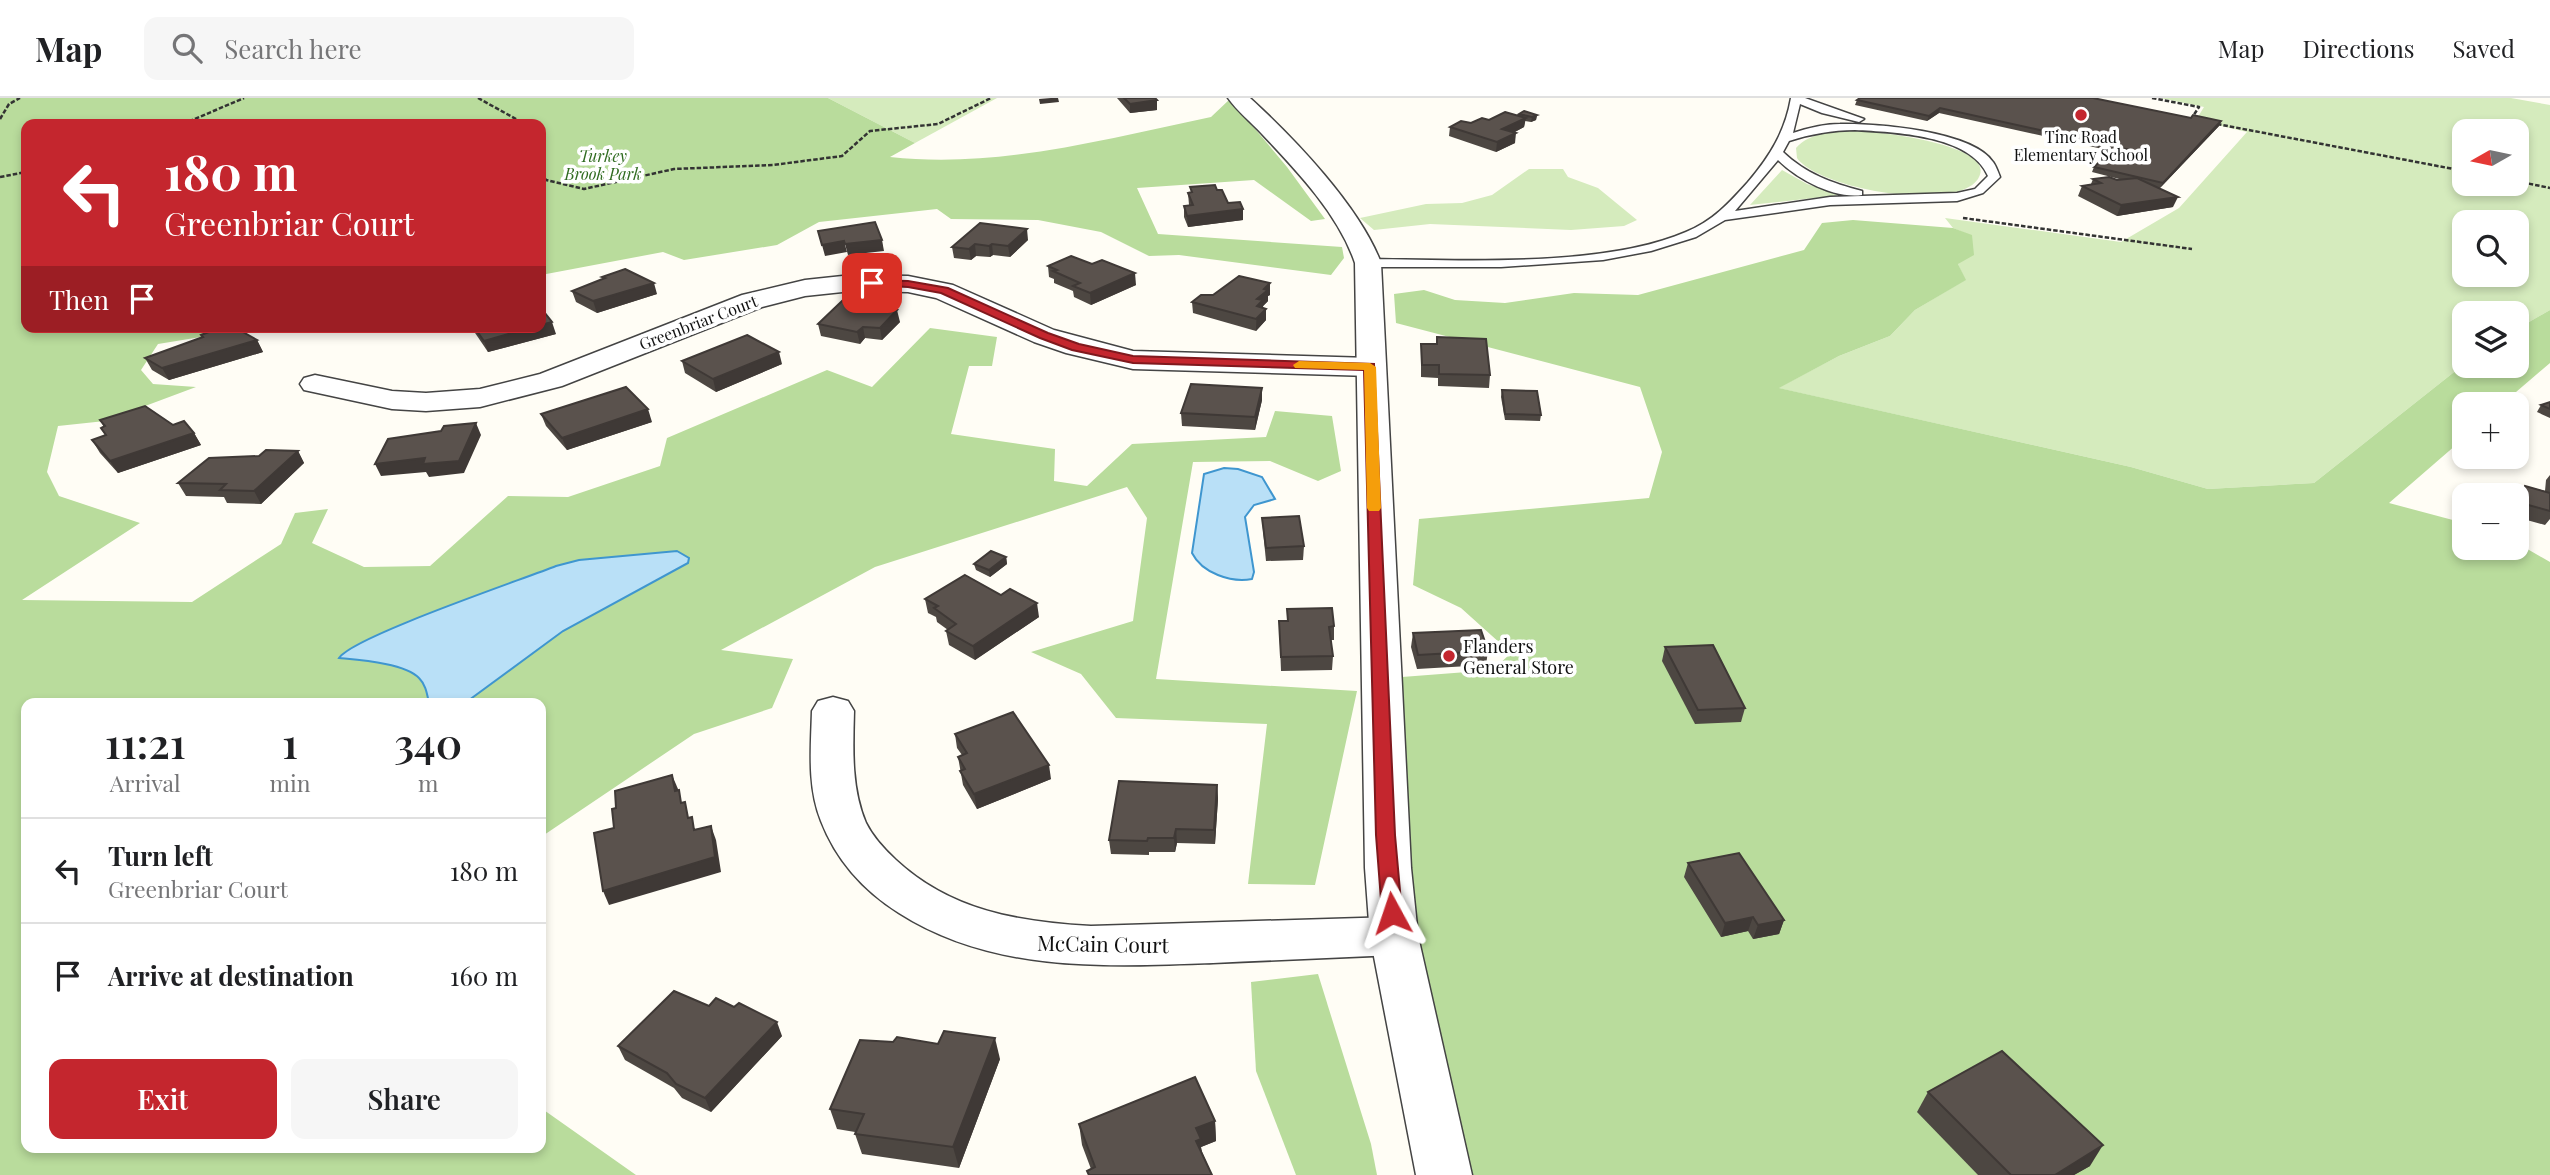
<!DOCTYPE html>
<html lang="en">
<head>
<meta charset="utf-8">
<style>
  :root { --surface:#fff; --page:#f6f6f6; --text:#202124; --muted:#757577; --line:#e0e0e0; --accent:#c4262e }
  body { margin:0; font-family:"Playfair Display",serif; background:var(--page); color:var(--text); height:100vh; display:flex; flex-direction:column; font-size:26px; white-space:nowrap }
  * { box-sizing:border-box; margin:0 }
  p { font-size:23px; color:var(--muted) }
  .icon { flex:none; width:38px; height:38px; fill:none; stroke:currentColor; stroke-width:2; stroke-linecap:round; stroke-linejoin:round }
  .map { position:relative; flex:1; overflow:hidden }
  .details { position:absolute; left:21px; top:600px; width:525px; height:455px; display:flex; flex-direction:column; background:var(--surface); border-radius:14px; box-shadow:0 4px 10px #0003 }
  .details>* { flex:none }
  .top-card { position:absolute; left:21px; top:21px; width:525px; height:214px; border-radius:14px; box-shadow:0 4px 10px #0003; background:#c4262e; color:#fff; overflow:hidden }
  .needle { width:46px; rotate:261deg }
  .tools { position:absolute; left:2452px; top:21px; display:grid; gap:14px }
  .tools a { display:grid; place-items:center; width:77px; height:77px; border-radius:14px; background:var(--surface); box-shadow:0 4px 10px #0003; font-size:35px }
  .pin { position:absolute; display:grid; place-items:center; width:60px; height:60px; color:#fff; margin:-30px; border-radius:14px; box-shadow:0 4px 10px #0006 }
  .me { position:absolute; width:77px; margin:-38px; rotate:355deg; stroke-linejoin:round; filter:drop-shadow(0 0 5px #0008) }
  .turn { display:flex; align-items:center; gap:24px; height:147px; padding:0 28px; font-size:32px }
  .turn .icon { width:91px; height:91px; stroke-width:2.5 }
  .turn b { display:block; font-size:49px; line-height:60px }
  .then { display:flex; align-items:center; height:66px; padding:0 28px; background:#0003; gap:14px; font-size:26px }
  .eta { display:flex; justify-content:space-evenly; align-items:center; height:119px; text-align:center }
  .eta b { font-size:42px; font-weight:600; line-height:49px }
  .action { display:flex; gap:14px; margin-top:auto; padding:14px 28px }
  .action a { flex:1; height:80px; border-radius:14px; background:var(--accent); color:#fff; font-size:28px; font-weight:600; line-height:80px; text-align:center }
  .action a+a { background:var(--page); color:var(--text) }
  ul { padding:0; list-style:none }
  li { display:flex; align-items:center; gap:21px; height:105px; padding:0 28px; border-top:2px solid var(--line) }
  li div { flex:1 }
  li b { display:block; font-size:26px }
  li em { font-style:normal }
  header { display:flex; align-items:center; gap:42px; box-sizing:border-box; height:98px; padding:0 35px; background:var(--surface); border-bottom:2px solid var(--line) }
  header strong { font-size:33px }
  nav { display:flex; gap:38px; margin-inline-start:auto; font-size:24px }
  .search { width:490px; height:63px; background:var(--page); display:flex; align-items:center; gap:18px; box-sizing:border-box; padding:0 24px; border-radius:14px; color:var(--muted); font-size:26px }
  .map>svg:first-child { display:block }
  .green { fill:#d5ebbd; fill-rule:evenodd }
  .forest { fill:#b9dc9c }
  .water { fill:#b9e0f7; stroke:#3f96cf; stroke-width:2 }
  .lines { fill:none; stroke-linecap:round; stroke-linejoin:round }
  .service-casing { stroke:#444; stroke-width:3 }
  .minor-casing { stroke:#444; stroke-width:3 }
  .tertiary-casing { stroke:#444; stroke-width:3 }
  .path { stroke:#333; stroke-width:2.5; stroke-dasharray:4.5 2; stroke-linecap:butt }
  .service { fill:#fff; fill-rule:evenodd }
  .minor { fill:#fff; fill-rule:evenodd }
  .tertiary { fill:#fff; fill-rule:evenodd }
  .wall { fill:#4d4742 }
  .shaded-wall { fill:#3f3936 }
  .building { fill:#5a524d; stroke:#3f3936; stroke-width:2 }
  .route { fill:#c4262e; stroke:#7f191e; stroke-width:2 }
  .slow { fill:#f59e0b }
  .poi-dot { fill:#c4262e; stroke:#fff; stroke-width:2.5 }
  .labels { text-anchor:middle; dominant-baseline:central; stroke-width:7; stroke-linejoin:round; paint-order:stroke }
  .far-poi-label { font-size:16px; fill:#111; stroke:#fff }
  .far-park-label { font-size:16px; font-style:italic; fill:#2f6b1f; stroke:#fff }
  .far-street-label { font-size:16px; fill:#111; stroke:#fff }
  .poi-label { font-size:18px; fill:#111; stroke:#fff; text-anchor:start }
  .near-street-label { font-size:21px; fill:#111; stroke:#fff }
</style>
</head>
<body>
<header>
<strong>Map</strong>
<div class="search"><svg class="icon" aria-label="search" viewBox="0 0 24 24"><circle cx="10" cy="10" r="6"/><path d="M15 15l6 6"/></svg>Search here</div>
<nav><a>Map</a><a>Directions</a><a>Saved</a></nav>
</header>
<div class="map">
<svg width="2550" height="1077" viewBox="0 0 2550 1077">
  <rect width="100%" height="100%" fill="#fffdf5"/>
  <g class="green">
    <path d="M828,0H997L915,45Z"/>
    <path d="M2160,0H2511L2550,7V212L2517,231L2516,215H2464L2463,267L2314,385L2208,391L2131,369L1778,290L1839,258L1890,238L1915,212L1965,182L1958,166L1972,138L1953,130L1945,120L2121,144L2179,110L2247,34L2196,22L2204,9ZM2464,33H2516V86H2464ZM2464,124H2516V177H2464Z"/>
    <path d="M1854,32C1870,33 2002,46 1978,81C1955,115 1819,91 1797,60L1796,50C1810,34 1834,34 1854,32Z"/>
    <path d="M1529,71H1563L1568,79L1598,90L1637,122L1624,128L1571,132L1430,126L1374,132L1360,120L1426,106L1462,105L1492,97Z"/>
    <path d="M1782,72L1807,86L1841,97L1750,107Z"/>
  </g>
  <g class="forest">
    <path d="M0,0H828L915,45L890,59C998,71 1105,41 1211,19L1230,1L1287,69L1325,121L1311,123L1254,82L1137,90L1158,136L1342,149L1344,160L1331,177L1179,157L1149,158L1101,134L1038,122L951,121L937,111L819,124L777,147L684,162L663,154L541,177V26H26V229H262L158,246L141,272L153,286L196,289L105,323L58,328L47,374L59,398L140,425L22,502L192,504L281,446L295,415L328,411L312,445L364,469L430,468L508,398L568,399L660,368L667,340L827,272L872,289L930,230L997,239L992,268H969L951,336L1055,351L1054,383L1087,388L1132,346L1266,339L1275,313L1332,318L1341,373L1318,383L1270,363L1193,364L1156,581L1357,593L1315,787L1248,786L1267,626L1116,620L1081,576L1031,554L1133,523L1147,420L1127,389L875,469L721,552L793,561L772,610L694,636L541,739V606H26V1050H541V1010L636,1077H0Z"/>
    <path d="M1853,122L1953,130L1972,137L1974,157L1958,166L1966,182L1915,212L1890,238L1839,258L1779,290L2131,369L2208,391L2314,385L2463,267L2464,263V268H2516L2517,231L2550,212V265L2502,306H2464V340L2389,405L2464,425V450H2516L2517,445L2550,464V1077H1473L1409,812L1402,579L1493,572L1511,555L1461,510L1413,487L1419,421L1649,400L1662,354L1640,289L1396,225L1394,196L1424,192L1455,202L1505,205L1574,195L1638,197L1804,152L1822,125Z"/>
    <path d="M1318,876L1371,1046L1377,1077H1296L1256,973L1251,884Z"/>
  </g>
  <g class="water">
    <path d="M1224,370L1238,371L1262,379L1275,401L1254,407L1245,419L1254,474L1252,481C1231,485 1202,475 1192,455L1204,376Z"/>
    <path d="M677,453L689,460L688,465L563,533L465,605H429C427,596 426,587 419,580C405,565 359,562 339,560C352,539 521,482 556,468L579,462Z"/>
  </g>
  <g class="lines">
    <g class="service-casing">
      <path id="service" d="M1791,0H1805L1864,21L1859,24L1822,15L1800,6L1793,35C1808,30 1824,26 1840,26C1876,25 1973,33 1993,64C1996,68 1998,74 2000,79L1983,95L1957,103L1830,107L1725,122L1696,139L1651,153L1603,162L1501,169H1368L1362,165L1368,161C1460,162 1603,170 1686,134C1713,123 1729,105 1748,84C1770,58 1785,34 1791,0ZM1855,32C1894,34 1971,37 1988,78L1975,91L1957,95L1830,99L1735,113L1778,62C1797,81 1834,101 1862,97V93C1832,85 1806,76 1783,54L1789,43C1811,36 1832,32 1855,32Z"/>
    </g>
    <g class="minor-casing">
      <g id="minor">
        <path d="M852,177L908,178L953,187L1054,232L1133,253L1370,260L1380,263L1385,269L1380,275L1370,278L1133,271L1066,255L1034,244L936,200L908,194L852,193L805,198L762,209L562,288L480,309L426,313L392,311L304,292L300,286L304,280L315,277L392,293L426,295L480,291L540,276L742,197L805,182Z"/>
        <path d="M833,599L848,603L854,613C853,650 851,690 866,725C873,739 885,752 896,762C951,813 1019,824 1091,828L1394,819L1411,824L1418,838L1411,852L1394,857C1334,860 1274,862 1213,865C1106,869 993,875 899,815C864,793 836,762 821,723C807,688 811,650 812,613L818,603Z"/>
      </g>
    </g>
    <g class="tertiary-casing">
      <path id="tertiary" d="M1228,0H1250C1294,40 1360,109 1381,165L1411,770L1418,838L1472,1077H1416L1370,838L1365,770L1355,165C1339,117 1297,73 1262,36C1251,24 1237,13 1228,0Z"/>
    </g>
    <g class="path">
      <path d="M478,0L525,26"/>
      <path d="M2152,0L2199,9L2191,21"/>
      <path d="M0,21L9,6L20,0"/>
      <path d="M183,26L244,0"/>
      <path d="M2217,26L2464,73"/>
      <path d="M541,75L546,82L584,91L674,71L773,67L842,58L870,33L938,26L991,0"/>
      <path d="M0,79L26,74"/>
      <path d="M2516,83L2550,90"/>
      <path d="M1963,120L2192,151"/>
    </g>
    <use href="#service" class="service"/>
    <use href="#minor" class="minor"/>
    <use href="#tertiary" class="tertiary"/>
  </g>
  <g class="wall">
    <path d="M1117,0H1155L1157,2V12L1130,15Z"/>
    <path d="M1857,2L2191,20L2221,23L2219,28L2160,90L2173,109L2117,118L2078,98L2082,88L2091,86L2093,81L2117,82H2123L2092,74L2094,69L2136,62L2139,59L1939,15L1927,23L1855,7Z"/>
    <path d="M1519,16L1537,17L1536,22L1531,24L1525,23L1524,29L1515,34V45L1496,54L1449,38L1450,29L1519,18Z"/>
    <path d="M1190,89L1217,92L1228,105L1243,111V122L1188,129L1184,119V108L1189,107L1188,95L1191,94Z"/>
    <path d="M1028,142L1010,159L993,157L990,159L976,158L971,162L954,160L952,149Z"/>
    <path d="M1048,168L1136,187L1091,207L1074,199L1073,193L1054,185V181L1049,179Z"/>
    <path d="M602,179L657,196L597,215L576,204L572,193L603,181Z"/>
    <path d="M1270,185V197L1268,198V203L1263,208L1266,222L1256,233L1193,215L1192,204L1213,197Z"/>
    <path d="M884,206L885,211L900,224L882,242L865,240L860,246L821,238L818,226Z"/>
    <path d="M340,229H378L341,232Z"/>
    <path d="M471,229H541L556,236L488,254Z"/>
    <path d="M201,237L257,242L263,254L169,282L152,272L145,260L202,239Z"/>
    <path d="M1437,239L1490,277L1489,290L1438,288V280L1421,279V246H1437Z"/>
    <path d="M682,263L782,266L716,294L685,275Z"/>
    <path d="M1262,290V302L1255,332L1182,328L1181,315Z"/>
    <path d="M1502,292L1541,317L1540,323L1505,322L1501,299Z"/>
    <path d="M2550,304V320L2537,314L2541,307Z"/>
    <path d="M541,316L652,324L567,352L546,328Z"/>
    <path d="M100,322L173,327L194,335L201,347L118,375L100,355L92,342L105,337L101,330L104,329Z"/>
    <path d="M298,353L304,365L261,406L227,405L224,399L186,398L178,385L259,358Z"/>
    <path d="M2550,377V421L2545,427L2516,419V400L2525,388L2545,393L2546,382Z"/>
    <path d="M2487,388L2497,396L2496,397H2482Z"/>
    <path d="M1262,420L1304,448L1303,462L1266,463L1263,433Z"/>
    <path d="M1006,459L1007,466L990,479L976,472L974,466Z"/>
    <path d="M925,501L1039,519L975,562L949,547L946,533L948,532L937,524L936,519L928,515Z"/>
    <path d="M1287,511L1334,528V542H1331L1333,558L1332,572L1281,573L1279,523H1287Z"/>
    <path d="M1413,535L1488,553L1486,567L1417,571L1411,549Z"/>
    <path d="M1665,549L1745,610L1741,624L1695,626L1662,563Z"/>
    <path d="M955,636L1051,681L977,711L963,687L958,659L962,657L957,650Z"/>
    <path d="M1217,687L1218,701L1215,746L1177,745L1175,754H1149V757L1111,756L1109,742Z"/>
    <path d="M1688,765L1784,822L1779,836L1753,841L1748,833L1721,839L1684,779Z"/>
    <path d="M709,908L782,938L711,1014L682,1000L674,990L625,962L618,948Z"/>
    <path d="M1000,961L959,1070L862,1056L855,1036V1034L837,1031L830,1011Z"/>
    <path d="M1928,994L2090,1068L2074,1077H1978L1917,1014Z"/>
    <path d="M1215,1023L1216,1043L1201,1049L1202,1054L1212,1077H1088L1087,1073L1091,1071L1082,1047L1079,1026Z"/>
  </g>
  <g class="shaded-wall">
    <path d="M1051,0H1058L1059,4L1040,6L1039,1Z"/>
    <path d="M1157,2V12L1130,15V6Z"/>
    <path d="M1940,10L1939,15L1927,23L1929,18Z"/>
    <path d="M1537,17L1536,22L1531,24L1532,19Z"/>
    <path d="M1526,20L1524,29L1501,41L1502,31Z"/>
    <path d="M2221,23L2219,28L2160,90L2163,85Z"/>
    <path d="M1516,35L1515,45L1496,54L1497,44Z"/>
    <path d="M2178,99L2173,109L2117,118L2121,107Z"/>
    <path d="M1243,111V122L1188,129L1187,118Z"/>
    <path d="M1027,131L1028,142L1010,159L1008,148Z"/>
    <path d="M882,142L884,153L848,157L845,146Z"/>
    <path d="M844,143L847,154L825,158L822,147Z"/>
    <path d="M975,146L976,158L971,162L969,151Z"/>
    <path d="M992,146L993,157L990,159L989,148Z"/>
    <path d="M1135,175L1136,187L1091,207L1090,195Z"/>
    <path d="M654,185L657,196L597,215L593,203Z"/>
    <path d="M1270,185V197L1268,198V203L1263,208V214L1266,211V222L1256,233L1257,201L1264,191Z"/>
    <path d="M897,212L900,224L882,242L880,230Z"/>
    <path d="M552,224L556,236L488,254L484,243L533,229H541V227Z"/>
    <path d="M863,229L865,240L860,246L857,234Z"/>
    <path d="M257,242L263,254L169,282L162,270Z"/>
    <path d="M779,254L782,266L716,294L713,281Z"/>
    <path d="M1262,290V302L1255,332V319Z"/>
    <path d="M648,311L652,324L567,352L562,340Z"/>
    <path d="M476,325L481,337L464,375L429,379L426,374L381,378L375,366L425,360Z"/>
    <path d="M194,335L201,347L118,375L110,363Z"/>
    <path d="M298,353L304,365L261,406L254,393Z"/>
    <path d="M1006,459L1007,466L990,479L989,472Z"/>
    <path d="M1037,505L1039,519L975,562L973,548Z"/>
    <path d="M1049,667L1051,681L977,711L974,696Z"/>
    <path d="M672,677L678,691L680,707L675,693Z"/>
    <path d="M1217,687L1218,701L1215,746L1214,732Z"/>
    <path d="M711,728L716,742L721,774L609,807L603,793Z"/>
    <path d="M1176,731L1177,745L1175,754L1174,740Z"/>
    <path d="M1753,819L1748,833L1721,839L1725,825Z"/>
    <path d="M1784,822L1779,836L1753,841L1758,827Z"/>
    <path d="M777,924L782,938L711,1014L705,1000Z"/>
    <path d="M995,940L1000,961L959,1070L953,1049Z"/>
    <path d="M1215,1023L1216,1043L1201,1049L1202,1061L1198,1063L1196,1030Z"/>
    <path d="M2103,1047L2090,1068L2074,1077H2055Z"/>
  </g>
  <g class="building">
    <path d="M1124,0H1155L1157,2L1130,6Z"/>
    <path d="M1860,0H2093L2191,20L2193,17L2221,23L2163,85L2094,69L2108,56L2136,62L2144,55L1940,10L1929,18L1857,2Z"/>
    <path d="M1524,13L1537,17L1532,19L1519,16Z"/>
    <path d="M1505,14L1526,20L1502,31L1516,35L1497,44L1450,29L1461,23L1471,25L1482,20L1489,22Z"/>
    <path d="M2109,79L2117,82L2137,80L2178,99L2121,107L2082,88L2101,85L2093,81Z"/>
    <path d="M1215,87L1217,92H1222L1228,105L1240,104L1243,111L1187,118L1184,108L1193,107L1188,95L1192,94L1190,89Z"/>
    <path d="M875,124L882,142L845,146L844,143L822,147L818,133Z"/>
    <path d="M980,125L1027,131L1008,148L992,146L989,148L975,146L969,151L952,149Z"/>
    <path d="M1071,158L1092,166L1102,162L1135,175L1090,195L1073,188L1080,185L1053,173L1057,172L1048,168Z"/>
    <path d="M625,171L654,185L593,203L572,193L605,180L602,179Z"/>
    <path d="M1239,178L1270,185L1264,191L1268,192L1257,201L1263,202L1257,208L1266,211L1256,221L1192,204L1201,197H1213Z"/>
    <path d="M843,202L884,206L879,210L897,212L880,230L863,229L857,234L818,226Z"/>
    <path d="M541,210L552,224L541,227Z"/>
    <path d="M222,229H234L257,242L162,270L145,260L203,239L201,237Z"/>
    <path d="M474,229H533L484,243Z"/>
    <path d="M747,237L779,254L713,281L682,263Z"/>
    <path d="M1437,239L1486,241L1490,277L1439,276V267H1422L1421,246H1437Z"/>
    <path d="M1191,286L1262,290L1255,319L1181,315Z"/>
    <path d="M626,289L648,311L562,340L541,316Z"/>
    <path d="M1502,292L1537,293L1541,317L1505,316Z"/>
    <path d="M2550,304V311L2541,307Z"/>
    <path d="M145,308L173,327L184,323L194,335L110,363L92,342L106,337L101,330L105,328L100,322Z"/>
    <path d="M476,325L459,363L423,366L425,360L375,366L388,341L441,333L444,328Z"/>
    <path d="M266,352L298,353L254,393L220,392L226,386L178,385L209,360L259,358Z"/>
    <path d="M2487,388L2498,391L2497,396L2486,392Z"/>
    <path d="M2525,388L2550,395V413L2521,405Z"/>
    <path d="M1299,418L1304,448L1266,450L1262,420Z"/>
    <path d="M991,453L1006,459L989,472L974,466Z"/>
    <path d="M965,477L1001,497L1010,491L1037,505L973,548L946,533L956,526L934,510L938,508L925,501Z"/>
    <path d="M1332,510L1334,528L1329,529L1333,558L1281,559L1279,523H1288L1287,511Z"/>
    <path d="M1481,532L1488,553L1418,557L1413,535Z"/>
    <path d="M1713,547L1745,610L1698,612L1665,549Z"/>
    <path d="M1013,614L1049,667L974,696L960,673L965,671L958,659L967,655L955,636Z"/>
    <path d="M672,677L675,693L679,692L681,705L685,704L688,720L692,719L694,732L711,728L715,759L603,793L594,735L614,730L612,711L616,710L615,693Z"/>
    <path d="M1119,683L1217,687L1214,732L1176,731L1174,740H1148L1147,743L1109,742Z"/>
    <path d="M1739,755L1784,822L1758,827L1753,819L1725,825L1688,765Z"/>
    <path d="M674,893L709,908L716,900L734,909L739,905L777,924L705,1000L676,986L667,975L618,948Z"/>
    <path d="M944,933L995,940L953,1049L855,1036L864,1016L830,1011L860,942L893,944L897,939L938,946Z"/>
    <path d="M2002,953L2103,1047L2055,1077H2011L1928,994Z"/>
    <path d="M1195,979L1215,1023L1196,1030L1201,1041L1196,1043L1212,1077H1089L1087,1073L1095,1069L1079,1026Z"/>
  </g>
  <path class="route" d="M872,182L908,183L948,190L1048,235L1079,246L1133,258L1374,266L1395,737L1402,815L1399,821L1392,823L1385,821L1382,815L1376,737L1364,272L1133,265L1072,252L1040,240L941,195L908,189L868,187L866,185Z"/>
  <path class="slow" d="M1299,263L1370,265L1376,269L1381,410L1379,413H1369L1367,410L1364,272L1295,270L1293,267Z"/>
  <g class="poi-dot">
    <circle cx="2081" cy="17" r="7"/>
    <circle cx="1449" cy="558" r="7"/>
  </g>
  <g class="labels">
    <g class="far-poi-label">
      <text x="2081" y="38">Tinc Road<tspan x="2081" dy="18">Elementary School</tspan></text>
    </g>
    <g class="far-park-label">
      <text x="603" y="57">Turkey<tspan x="603" dy="18">Brook Park</tspan></text>
    </g>
    <g class="far-street-label">
      <text transform="translate(698 224) rotate(-21)">Greenbriar Court</text>
    </g>
    <g class="poi-label">
      <text x="1463" y="548">Flanders<tspan x="1463" dy="21">General Store</tspan></text>
    </g>
    <g class="near-street-label">
      <text transform="translate(1103 845) rotate(1)">McCain Court</text>
    </g>
  </g>
</svg>
<div class="tools">
<a><svg class="needle" viewBox="-14 -14 28 28"><path d="M0-13l5 13h-10z" fill="#e53935"/><path d="M0 13l5-13h-10z" fill="#757577"/></svg></a>
<a><svg class="icon" aria-label="search" viewBox="0 0 24 24"><circle cx="10" cy="10" r="6"/><path d="M15 15l6 6"/></svg></a>
<a><svg class="icon" aria-label="layers" viewBox="0 0 24 24"><path d="M12 4l9 5-9 5-9-5zM3 14l9 5 9-5"/></svg></a>
<a>+</a>
<a>−</a>
</div>
<div class="pin" style="left:872px;top:185px;background:#d93025"><svg class="icon" aria-label="arrive" viewBox="0 0 24 24"><path d="M6 21V4h12l-3 4 3 4H6"/></svg></div>
<svg class="me" style="left:1392px;top:815px" viewBox="-20 -20 40 40"><path d="M0-17L14 15 0 8-14 15z" fill="#c4262e" stroke="#fff" stroke-width="4"/></svg>
<div class="top-card">
<div class="turn"><svg class="icon" aria-label="left" viewBox="0 0 24 24"><path d="M17 20v-9H6M10 6l-5 5 5 5"/></svg><div><b>180 m</b>Greenbriar Court</div></div>
<div class="then">Then<svg class="icon" aria-label="arrive" viewBox="0 0 24 24"><path d="M6 21V4h12l-3 4 3 4H6"/></svg></div>
</div>
<section class="details">
<div class="eta">
<div><b>11:21</b><p>Arrival</p></div>
<div><b>1</b><p>min</p></div>
<div><b>340</b><p>m</p></div>
</div>
<ul>
<li><svg class="icon" aria-label="left" viewBox="0 0 24 24"><path d="M17 20v-9H6M10 6l-5 5 5 5"/></svg><div><b>Turn left</b><p>Greenbriar Court</p></div><em>180 m</em></li>
<li><svg class="icon" aria-label="arrive" viewBox="0 0 24 24"><path d="M6 21V4h12l-3 4 3 4H6"/></svg><div><b>Arrive at destination</b></div><em>160 m</em></li>
</ul>
<div class="action"><a>Exit</a><a>Share</a></div>
</section>
</div>
</body>
</html>
